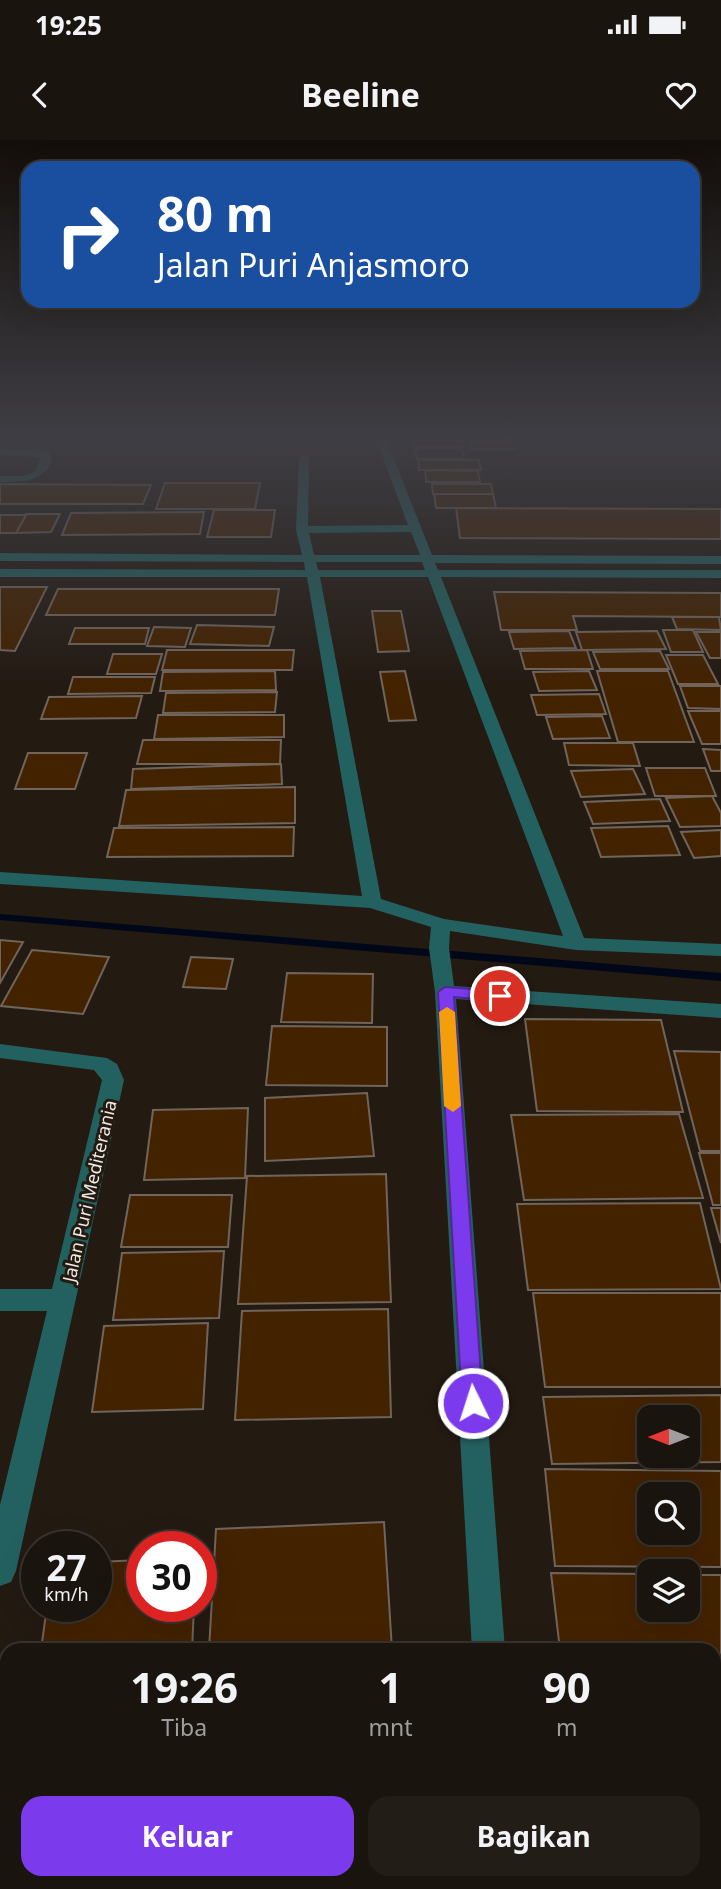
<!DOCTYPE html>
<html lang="id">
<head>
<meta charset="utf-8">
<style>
  :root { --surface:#1a140e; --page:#231d17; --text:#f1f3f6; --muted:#9f9e9e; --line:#38332e; --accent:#7c3aed }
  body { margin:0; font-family:"Noto Sans",sans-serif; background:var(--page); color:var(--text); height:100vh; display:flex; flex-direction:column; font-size:26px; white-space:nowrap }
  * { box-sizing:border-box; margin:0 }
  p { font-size:23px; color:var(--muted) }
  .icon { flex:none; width:38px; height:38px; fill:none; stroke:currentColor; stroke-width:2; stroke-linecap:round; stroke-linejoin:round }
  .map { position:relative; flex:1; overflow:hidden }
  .details { position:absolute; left:0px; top:1503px; width:721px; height:247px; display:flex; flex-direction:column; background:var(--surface); border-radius:21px 21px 0 0; box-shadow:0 7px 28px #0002,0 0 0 2px var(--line) }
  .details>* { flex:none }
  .banner { position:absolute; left:21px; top:21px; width:679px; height:147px; border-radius:21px; box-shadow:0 7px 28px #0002,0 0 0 2px var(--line); background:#1a4fa0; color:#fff; overflow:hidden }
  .needle { width:46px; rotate:270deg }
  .fabs { position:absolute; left:637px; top:1265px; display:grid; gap:14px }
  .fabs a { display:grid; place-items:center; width:63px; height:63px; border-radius:14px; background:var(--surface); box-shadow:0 7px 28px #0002,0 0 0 2px var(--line); font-size:35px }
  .speed { position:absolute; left:21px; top:1391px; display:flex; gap:14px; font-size:35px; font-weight:700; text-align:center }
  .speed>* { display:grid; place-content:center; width:91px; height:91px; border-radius:50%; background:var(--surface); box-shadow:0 7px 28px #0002,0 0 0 2px var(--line); line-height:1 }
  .speed small { font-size:18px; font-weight:400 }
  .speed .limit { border:10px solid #d22; background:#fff; color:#111 }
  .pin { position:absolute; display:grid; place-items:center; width:60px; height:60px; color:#fff; margin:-30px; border:4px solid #fff; border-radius:50%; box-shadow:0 2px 7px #0007 }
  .me { position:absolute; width:77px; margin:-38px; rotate:356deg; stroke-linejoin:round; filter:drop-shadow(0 0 5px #0008) }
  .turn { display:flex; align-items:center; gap:24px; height:147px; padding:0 21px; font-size:32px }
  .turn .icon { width:91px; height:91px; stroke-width:2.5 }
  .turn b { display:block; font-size:49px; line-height:60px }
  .eta { display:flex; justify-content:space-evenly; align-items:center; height:119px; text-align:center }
  .eta b { font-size:42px; font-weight:700; line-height:49px }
  .action { display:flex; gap:14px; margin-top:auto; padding:14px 21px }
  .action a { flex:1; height:80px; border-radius:21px; background:var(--accent); color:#fff; font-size:28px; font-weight:700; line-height:80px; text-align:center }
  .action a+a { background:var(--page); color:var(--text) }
  .status { display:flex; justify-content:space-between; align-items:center; height:49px; padding:0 35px; background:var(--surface); direction:ltr }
  .status svg { height:19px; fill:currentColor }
  header { display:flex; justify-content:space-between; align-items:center; height:91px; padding:0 21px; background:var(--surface); font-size:32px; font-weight:700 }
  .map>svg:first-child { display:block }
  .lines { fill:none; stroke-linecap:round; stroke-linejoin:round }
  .stream { fill:#000719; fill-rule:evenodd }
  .building { fill:#432200; stroke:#70645b; stroke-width:2; fill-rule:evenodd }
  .minor { fill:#236160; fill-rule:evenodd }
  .route { fill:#7c3aed; stroke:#51269a; stroke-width:2 }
  .slow { fill:#f59e0b }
  .labels { text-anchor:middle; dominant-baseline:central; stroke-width:6; stroke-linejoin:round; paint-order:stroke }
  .street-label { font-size:18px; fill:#f1ebe5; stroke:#231a12 }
</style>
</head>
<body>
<div class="status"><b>19:25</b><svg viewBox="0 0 49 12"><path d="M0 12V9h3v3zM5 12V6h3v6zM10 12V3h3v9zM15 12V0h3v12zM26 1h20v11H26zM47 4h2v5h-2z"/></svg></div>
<header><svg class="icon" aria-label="back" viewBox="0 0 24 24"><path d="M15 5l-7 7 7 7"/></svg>Beeline<svg class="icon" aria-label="heart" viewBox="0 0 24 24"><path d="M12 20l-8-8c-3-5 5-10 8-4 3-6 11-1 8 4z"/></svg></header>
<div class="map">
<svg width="721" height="1749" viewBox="0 0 721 1749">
  <rect width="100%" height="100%" fill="#231a12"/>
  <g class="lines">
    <path class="stream" d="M0,774L721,833V841L0,780Z"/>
  </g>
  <g class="building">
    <path d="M412,299H463L464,307H413Z"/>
    <path d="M470,300H513L516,309H471Z"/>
    <path d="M416,308H462L464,319H417Z"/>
    <path d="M418,320H479L481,330H419Z"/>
    <path d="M425,330L478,331L480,342H426Z"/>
    <path d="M165,343H260L255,369H156Z"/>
    <path d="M0,344L151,345L143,364H0Z"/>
    <path d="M432,344H491L493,354H433Z"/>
    <path d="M434,354H493L496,368H436Z"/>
    <path d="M456,368L721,369V399L460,398Z"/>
    <path d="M214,370H275L271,397H207Z"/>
    <path d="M204,372L200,394L62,395L71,373Z"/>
    <path d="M26,374H60L51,392L16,393Z"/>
    <path d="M0,375H26L16,393H0Z"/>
    <path d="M0,447H47L15,511L0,510Z"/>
    <path d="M58,449H279L275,475H46Z"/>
    <path d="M494,452L721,453V477L573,476L577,490H501Z"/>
    <path d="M372,471H401L409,511L378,512Z"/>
    <path d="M672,477H719L721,490L677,489Z"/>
    <path d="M197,485L274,487L269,506L190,504Z"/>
    <path d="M154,487L191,488L185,507L147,506Z"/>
    <path d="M75,488H149L145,504H69Z"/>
    <path d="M663,490H693L703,512H671Z"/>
    <path d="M569,491L576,508L514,509L509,492Z"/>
    <path d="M657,491L666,509L582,510L576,492Z"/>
    <path d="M696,492H721V518H710Z"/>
    <path d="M167,510H294L292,530H162Z"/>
    <path d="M587,510L593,529H525L520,511Z"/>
    <path d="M660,511L669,529H600L593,512Z"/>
    <path d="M113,514H162L156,534H107Z"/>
    <path d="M666,515H703L718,544H678Z"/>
    <path d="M275,531L276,550L160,551L163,532Z"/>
    <path d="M405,531L416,580L389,581L380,532Z"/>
    <path d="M589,531L597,550L539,551L533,532Z"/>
    <path d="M597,531H668L694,602H618Z"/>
    <path d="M73,537H155L151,553L68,554Z"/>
    <path d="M680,546H721V569L688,568Z"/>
    <path d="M277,552L275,572L163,573L166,553Z"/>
    <path d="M599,554L606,574L537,575L531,555Z"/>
    <path d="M142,556L136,578L41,579L49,557Z"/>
    <path d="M688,571H721V604H702Z"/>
    <path d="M158,575H284V597L154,599Z"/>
    <path d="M602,576L610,598L553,599L546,577Z"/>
    <path d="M143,600H281L280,624H137Z"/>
    <path d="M564,603H633L640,626L569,625Z"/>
    <path d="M703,609L721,610V631H711Z"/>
    <path d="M28,613H87L75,649H15Z"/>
    <path d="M281,624L282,644L131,649L133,629Z"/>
    <path d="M646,628H705L716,656H655Z"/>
    <path d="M633,629L645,654L581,657L571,631Z"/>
    <path d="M295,647V683L119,686L126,650Z"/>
    <path d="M712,656L721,673V686L680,687L666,658Z"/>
    <path d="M660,659L670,681L593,684L584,662Z"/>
    <path d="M668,686L680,715L601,717L591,688Z"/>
    <path d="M294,687L293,716L107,717L114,688Z"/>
    <path d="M721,690V716L694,718L681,692Z"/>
    <path d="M0,800L23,802L0,843Z"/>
    <path d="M32,810L109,817L83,874L1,866Z"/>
    <path d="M191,817L233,819L226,849L183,847Z"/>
    <path d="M287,833L373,834L372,883L281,882Z"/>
    <path d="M525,879L661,880L683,972L537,971Z"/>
    <path d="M272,886L387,887V946L266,945Z"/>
    <path d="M674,911L721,912V1011H700Z"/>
    <path d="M367,953L374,1016L265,1021V958Z"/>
    <path d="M248,968L245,1038L144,1040L153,970Z"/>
    <path d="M679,974L703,1058L524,1060L511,975Z"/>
    <path d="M699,1013H721V1065H713Z"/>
    <path d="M386,1034L391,1162L238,1164L247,1036Z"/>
    <path d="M130,1055H232L228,1107H121Z"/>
    <path d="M700,1063L721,1149L528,1150L517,1064Z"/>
    <path d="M711,1068H721V1103Z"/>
    <path d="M224,1111L219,1178L113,1180L122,1113Z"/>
    <path d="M533,1153H721V1247H545Z"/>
    <path d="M388,1169L391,1277L235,1280L242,1171Z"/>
    <path d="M208,1183L203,1269L92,1272L104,1186Z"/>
    <path d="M721,1255V1322L552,1324L543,1257ZM649,1278H688V1316H649Z"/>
    <path d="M545,1329L721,1331V1427L555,1426ZM649,1354H688V1393H649Z"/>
    <path d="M384,1382L392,1510H209L216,1389Z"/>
    <path d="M142,1420V1466H194L192,1510H41L47,1466H96V1422Z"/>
    <path d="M551,1433L649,1434V1470H688V1435H721V1560H714V1510H560Z"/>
    <rect x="714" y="1573" width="7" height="156"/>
    <path d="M714,1738H721V1749H606L605,1743H714Z"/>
    <path d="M14,1743H159L158,1749H13Z"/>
    <path d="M220,1743H364L365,1749H219Z"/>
  </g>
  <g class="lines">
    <g class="minor">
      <path d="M376,299H386L432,415L721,416V424L435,423L438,430H721V438L441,437L584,798L721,804V816L576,810L450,791L449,808L454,846L721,864V878L456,859L505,1510H472L435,852L429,808L431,787L370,768L0,744V732L362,756L307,437H0V429L305,430L304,422L0,421V413L302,415L296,390L299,318L304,315L309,318L308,386L408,385ZM411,392L420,415H314L309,393ZM316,422H422L425,430H318ZM320,437H428L563,796L444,779L381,759Z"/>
      <path d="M0,309L50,312L51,324C38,343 22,342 0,342V336H23L35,332L41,317L0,315Z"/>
      <path d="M0,904L107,918L117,924L124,940L16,1431L11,1442L0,1446V1365L47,1171H0V1149H52L102,940L94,930L0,918Z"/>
      <rect x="486" y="1743" width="38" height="6"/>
    </g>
  </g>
  <linearGradient id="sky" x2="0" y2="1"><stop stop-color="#130e0a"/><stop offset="0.55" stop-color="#3f3e44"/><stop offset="1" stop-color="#3f3e44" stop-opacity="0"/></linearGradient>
  <rect width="721" height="544" fill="url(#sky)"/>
  <path class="route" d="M445,847L500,851L508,856L500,861L454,857L483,1263L480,1270L473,1273L465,1270L462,1263L438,852Z"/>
  <path class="slow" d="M447,867L455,872L461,966L453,972L444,966L439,872Z"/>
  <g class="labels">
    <g class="street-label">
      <text transform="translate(89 1051) rotate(-77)">Jalan Puri Mediterania</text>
    </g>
  </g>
</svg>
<div class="fabs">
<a><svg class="needle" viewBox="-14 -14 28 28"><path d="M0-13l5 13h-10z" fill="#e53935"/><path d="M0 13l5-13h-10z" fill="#9f9e9e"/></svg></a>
<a><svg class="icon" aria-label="search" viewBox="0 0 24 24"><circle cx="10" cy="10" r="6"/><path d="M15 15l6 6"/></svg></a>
<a><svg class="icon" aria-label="layers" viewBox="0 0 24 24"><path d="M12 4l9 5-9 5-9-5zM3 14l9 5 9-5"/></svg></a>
</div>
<div class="speed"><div>27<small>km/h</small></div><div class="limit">30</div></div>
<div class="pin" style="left:500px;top:856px;background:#d93025"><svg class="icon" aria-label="arrive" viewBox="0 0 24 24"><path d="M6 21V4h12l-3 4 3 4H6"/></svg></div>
<svg class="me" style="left:473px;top:1263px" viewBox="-20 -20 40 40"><circle r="17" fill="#7c3aed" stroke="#fff" stroke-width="3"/><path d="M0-11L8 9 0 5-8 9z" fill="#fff"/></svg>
<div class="banner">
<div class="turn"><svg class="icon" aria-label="right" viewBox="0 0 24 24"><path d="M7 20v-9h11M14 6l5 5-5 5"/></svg><div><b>80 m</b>Jalan Puri Anjasmoro</div></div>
</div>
<section class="details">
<div class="eta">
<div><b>19:26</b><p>Tiba</p></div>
<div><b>1</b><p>mnt</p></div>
<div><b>90</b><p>m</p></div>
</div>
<div class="action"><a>Keluar</a><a>Bagikan</a></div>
</section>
</div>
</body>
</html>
